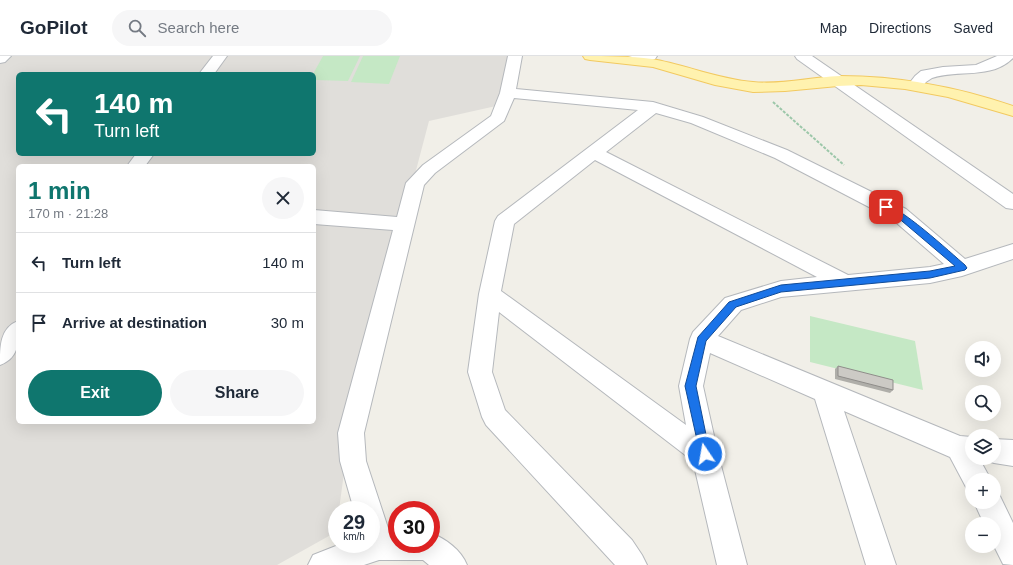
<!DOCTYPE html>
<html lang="en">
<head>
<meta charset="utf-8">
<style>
  :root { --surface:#fff; --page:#f6f6f7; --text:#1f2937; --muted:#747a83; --line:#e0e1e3; --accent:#0f766e }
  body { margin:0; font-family:Arial,sans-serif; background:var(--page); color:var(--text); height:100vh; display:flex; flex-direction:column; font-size:15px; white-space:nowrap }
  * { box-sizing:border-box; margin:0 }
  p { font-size:13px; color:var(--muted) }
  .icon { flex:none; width:22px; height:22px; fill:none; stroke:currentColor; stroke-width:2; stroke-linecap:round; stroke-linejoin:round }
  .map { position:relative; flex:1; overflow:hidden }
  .panel { position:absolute; left:16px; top:108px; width:300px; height:260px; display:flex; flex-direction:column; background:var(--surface); border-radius:6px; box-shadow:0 4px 16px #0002 }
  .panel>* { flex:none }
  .guide { position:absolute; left:16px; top:16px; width:300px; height:84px; border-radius:6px; box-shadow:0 4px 16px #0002; background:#0f766e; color:#fff; overflow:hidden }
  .controls { position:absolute; left:965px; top:285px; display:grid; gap:8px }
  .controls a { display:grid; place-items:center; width:36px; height:36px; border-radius:50%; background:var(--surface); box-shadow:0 4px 16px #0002; font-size:20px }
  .speed { position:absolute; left:328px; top:445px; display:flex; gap:8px; font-size:20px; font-weight:700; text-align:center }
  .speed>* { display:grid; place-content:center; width:52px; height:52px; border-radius:50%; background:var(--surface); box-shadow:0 4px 16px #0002; line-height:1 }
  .speed small { font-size:10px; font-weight:400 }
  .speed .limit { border:6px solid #d22; background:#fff; color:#111 }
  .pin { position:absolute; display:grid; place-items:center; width:34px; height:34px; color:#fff; margin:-17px; border-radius:8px; box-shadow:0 2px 6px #0006 }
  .me { position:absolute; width:44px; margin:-22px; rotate:348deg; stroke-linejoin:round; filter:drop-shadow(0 0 3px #0008) }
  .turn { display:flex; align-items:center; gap:14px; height:84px; padding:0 12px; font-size:18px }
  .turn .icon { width:52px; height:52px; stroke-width:2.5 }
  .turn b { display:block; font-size:28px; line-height:34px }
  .round { display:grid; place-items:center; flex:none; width:42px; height:42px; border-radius:21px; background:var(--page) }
  .head { display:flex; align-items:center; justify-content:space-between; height:68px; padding:0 12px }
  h1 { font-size:24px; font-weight:600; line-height:30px; color:var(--accent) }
  .action { display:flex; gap:8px; margin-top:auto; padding:8px 12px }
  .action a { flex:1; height:46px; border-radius:24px; background:var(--accent); color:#fff; font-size:16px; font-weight:600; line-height:46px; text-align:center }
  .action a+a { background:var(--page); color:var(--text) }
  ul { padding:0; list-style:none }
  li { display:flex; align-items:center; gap:12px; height:60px; padding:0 12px; border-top:1px solid var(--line) }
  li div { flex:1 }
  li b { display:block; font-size:15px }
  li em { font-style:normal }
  header { display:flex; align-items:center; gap:24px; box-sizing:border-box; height:56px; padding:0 20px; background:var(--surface); border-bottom:1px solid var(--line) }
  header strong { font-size:19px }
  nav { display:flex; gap:22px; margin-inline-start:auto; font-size:14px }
  .search { width:280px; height:36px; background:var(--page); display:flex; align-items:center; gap:10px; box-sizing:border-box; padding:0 14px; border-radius:22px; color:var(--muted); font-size:15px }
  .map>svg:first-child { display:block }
  .industrial { fill:#e0deda; fill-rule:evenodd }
  .green { fill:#c5e8c5 }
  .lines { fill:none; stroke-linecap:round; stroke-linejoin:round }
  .street-casing { stroke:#b5b8bc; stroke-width:2 }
  .primary-casing { stroke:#f2c960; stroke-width:2 }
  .path { stroke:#9cc7a9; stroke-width:2; stroke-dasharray:3 1.5; stroke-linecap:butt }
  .street { fill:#fff; fill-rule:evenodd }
  .primary { fill:#fff2af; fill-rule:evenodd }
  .wall { fill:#afaea9 }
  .building { fill:#cccac5; stroke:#8f8d8a }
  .route { fill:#1a73e8; stroke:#114b97 }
</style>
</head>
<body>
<header>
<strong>GoPilot</strong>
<div class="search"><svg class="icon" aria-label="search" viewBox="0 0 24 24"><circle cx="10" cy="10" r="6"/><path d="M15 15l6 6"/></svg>Search here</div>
<nav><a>Map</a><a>Directions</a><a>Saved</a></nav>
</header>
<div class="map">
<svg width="1013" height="509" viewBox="0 0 1013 509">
  <rect width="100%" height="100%" fill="#f1efe8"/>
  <path class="industrial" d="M0,0H513L505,48L429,65L352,357L339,454H337L336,476L277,509H0ZM18,18H314V98H18ZM18,110H314V366H18Z"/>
  <g class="green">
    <path d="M323,0H360L348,25L314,24L313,18Z"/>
    <path d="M363,0H400L389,28L351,26Z"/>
    <path d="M810,260L915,285L923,334L810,306Z"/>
  </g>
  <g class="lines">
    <g class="street-casing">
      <g id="street">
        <path d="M0,0H11L5,6L0,7Z"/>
        <path d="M213,0H227L214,18H199Z"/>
        <path d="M508,0H522L516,33L653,46L703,61L787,94L906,153L965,203L1013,188V203L962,220L930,227L781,241L741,254L718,280L960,380L972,381V402H981H979L991,424H972V435L967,433L950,401L844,355L896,509H866L815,343L710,297L703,330L718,398L747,509H717L693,405L499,256L492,316L505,354L632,484L642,499L647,509H615L486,369L482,361L468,316L479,238L495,165L498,160L638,54L514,42L504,65L435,117L424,129L364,377L366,405L389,475H397V488H431V477C446,483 461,494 467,509H429L423,504H379L364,509H308L313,499L341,488H371V454H354L340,405L338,377L393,174L314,168V154L397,161L406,127L423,109L491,60L500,37ZM656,57L691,67L775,102L892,163L944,208L930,211L848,219L606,96ZM595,104L817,221L781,225L725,242L693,276L690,283L679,330L686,369L501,235L514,168Z"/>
        <path d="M632,0H657L655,3L633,8L628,7L626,4L628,1Z"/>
        <path d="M795,0H812L1013,138V153L1006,152L797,3Z"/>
        <path d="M997,0H1013V2C991,24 958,13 932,22L926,26L921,32L916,34L911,32L908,29L915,20L921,15L943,11L976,9Z"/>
        <path d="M136,98H154L145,110H127Z"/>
        <path d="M18,265C18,284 21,301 0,309C0,290 0,272 18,265Z"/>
        <path d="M994,383L1013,384V410L994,407L985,404L984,402H994Z"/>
        <path d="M994,435L998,436L1013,467V509L1003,508L994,490V468H984L974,446H994Z"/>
      </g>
    </g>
    <g class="primary-casing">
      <path id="primary" d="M583,0C606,0 630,0 652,3C686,9 718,23 753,26C782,29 811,21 840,20C900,20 957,31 1013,50V60L948,41L905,33L861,29L838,30L785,35L753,36L715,29L653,11L590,4L585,3Z"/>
    </g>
    <path class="path" d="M773,46L844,109"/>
    <use href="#street" class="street"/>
    <use href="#primary" class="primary"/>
  </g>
  <path class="wall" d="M838,310L893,334L890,337L835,323V313Z"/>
  <path class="building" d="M838,310L893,324V334L838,320Z"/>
  <path class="route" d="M883,149C896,146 952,198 965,209L967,212L965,214L930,222L781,236L736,251L706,285L696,330L710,398L709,402L705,403L701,402L685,330L698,281L729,246L781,229L930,215L955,210L896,160L883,153Z"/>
</svg>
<div class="controls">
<a><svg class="icon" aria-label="sound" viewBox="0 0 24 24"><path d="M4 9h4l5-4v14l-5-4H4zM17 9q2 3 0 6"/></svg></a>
<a><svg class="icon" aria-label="search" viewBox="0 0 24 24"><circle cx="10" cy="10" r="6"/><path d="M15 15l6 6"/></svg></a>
<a><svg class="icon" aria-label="layers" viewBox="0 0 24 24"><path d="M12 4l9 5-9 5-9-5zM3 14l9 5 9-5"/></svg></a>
<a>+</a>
<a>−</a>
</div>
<div class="speed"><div>29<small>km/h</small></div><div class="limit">30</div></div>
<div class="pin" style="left:886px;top:151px;background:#d93025"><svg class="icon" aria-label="arrive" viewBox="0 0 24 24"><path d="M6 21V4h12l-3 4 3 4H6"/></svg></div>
<svg class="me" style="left:705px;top:398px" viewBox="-20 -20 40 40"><circle r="17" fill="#1a73e8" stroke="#fff" stroke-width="3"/><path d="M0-11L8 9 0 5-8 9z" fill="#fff"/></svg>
<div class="guide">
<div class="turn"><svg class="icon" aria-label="left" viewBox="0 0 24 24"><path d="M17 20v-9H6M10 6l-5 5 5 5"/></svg><div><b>140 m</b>Turn left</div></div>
</div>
<section class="panel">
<div class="head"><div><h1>1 min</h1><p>170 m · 21:28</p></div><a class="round"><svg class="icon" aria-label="close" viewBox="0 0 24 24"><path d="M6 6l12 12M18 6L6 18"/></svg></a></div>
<ul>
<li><svg class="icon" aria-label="left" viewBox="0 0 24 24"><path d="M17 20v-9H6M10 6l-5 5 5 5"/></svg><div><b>Turn left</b></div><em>140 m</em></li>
<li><svg class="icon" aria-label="arrive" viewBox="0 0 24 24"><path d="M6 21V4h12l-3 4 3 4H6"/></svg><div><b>Arrive at destination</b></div><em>30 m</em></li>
</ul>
<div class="action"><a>Exit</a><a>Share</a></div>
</section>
</div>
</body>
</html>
